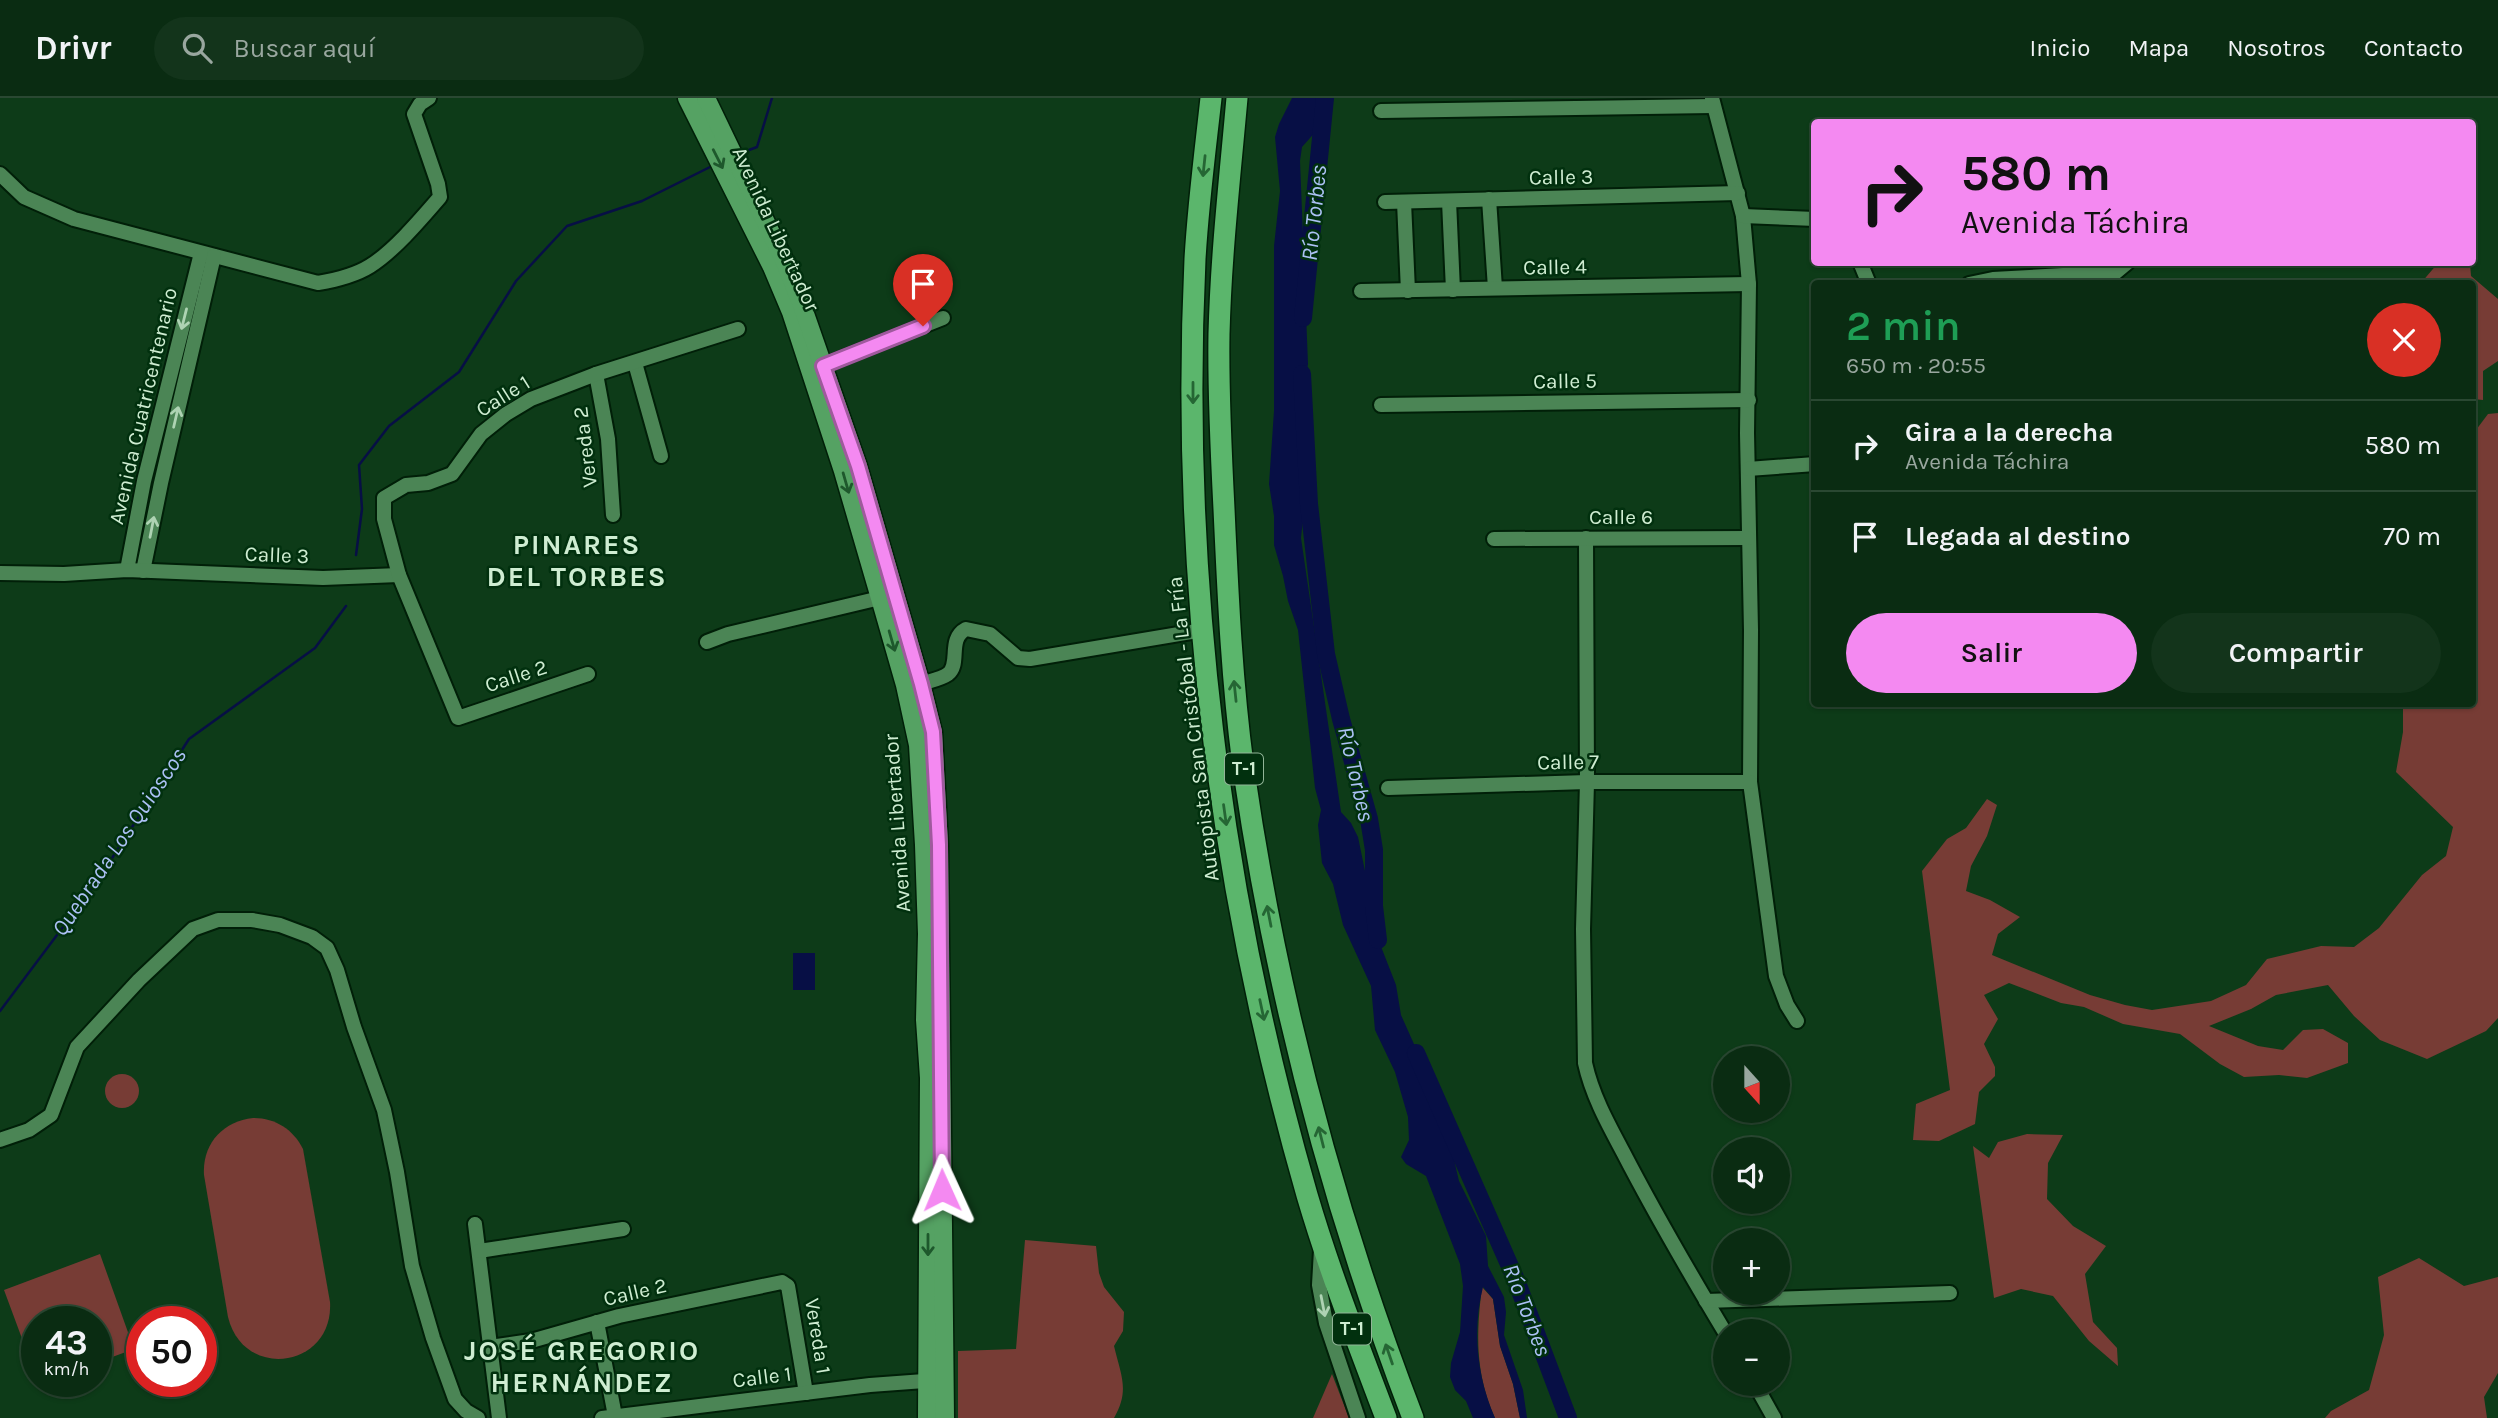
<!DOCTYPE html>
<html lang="es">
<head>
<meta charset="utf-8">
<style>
  :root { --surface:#0a2c12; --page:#13341b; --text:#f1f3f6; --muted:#99a79f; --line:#2a4832; --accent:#f489f1 }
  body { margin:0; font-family:Karla,sans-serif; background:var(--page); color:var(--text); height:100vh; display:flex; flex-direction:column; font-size:26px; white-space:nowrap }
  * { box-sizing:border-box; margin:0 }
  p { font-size:23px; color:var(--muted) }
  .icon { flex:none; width:38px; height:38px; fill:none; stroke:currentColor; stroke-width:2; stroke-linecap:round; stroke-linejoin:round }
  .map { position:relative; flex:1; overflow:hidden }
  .details { position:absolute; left:1811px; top:182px; width:665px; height:427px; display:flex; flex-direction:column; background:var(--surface); border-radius:7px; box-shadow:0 2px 5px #0004,0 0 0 2px var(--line) }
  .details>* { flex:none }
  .guide { position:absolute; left:1811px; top:21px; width:665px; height:147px; border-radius:7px; box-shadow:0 2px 5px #0004,0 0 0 2px var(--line); background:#f489f1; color:#111; overflow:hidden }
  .needle { width:46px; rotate:159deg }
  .buttons { position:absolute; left:1713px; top:948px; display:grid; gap:14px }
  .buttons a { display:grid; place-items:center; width:77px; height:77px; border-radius:50%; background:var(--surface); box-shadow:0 2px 5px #0004,0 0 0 2px var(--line); font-size:35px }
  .speed { position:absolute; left:21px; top:1208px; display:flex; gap:14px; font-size:35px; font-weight:700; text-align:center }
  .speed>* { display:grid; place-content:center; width:91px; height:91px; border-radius:50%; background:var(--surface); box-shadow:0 2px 5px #0004,0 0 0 2px var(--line); line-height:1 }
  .speed small { font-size:18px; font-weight:400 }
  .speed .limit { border:10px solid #d22; background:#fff; color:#111 }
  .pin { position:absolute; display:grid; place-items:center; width:60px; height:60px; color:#fff; margin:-72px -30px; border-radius:50% 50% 50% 0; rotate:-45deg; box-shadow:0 0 7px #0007 }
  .pin .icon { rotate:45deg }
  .me { position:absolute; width:77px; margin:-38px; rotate:359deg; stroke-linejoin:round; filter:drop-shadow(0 0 5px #0008) }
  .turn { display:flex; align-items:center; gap:24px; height:147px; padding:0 35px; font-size:32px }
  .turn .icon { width:91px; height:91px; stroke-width:2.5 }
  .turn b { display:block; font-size:49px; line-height:60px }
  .round { display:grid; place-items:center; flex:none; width:74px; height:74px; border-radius:37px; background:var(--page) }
  .head { display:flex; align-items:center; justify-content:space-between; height:119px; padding:0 35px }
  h1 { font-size:42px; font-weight:600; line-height:52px; color:#1e9e55 }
  .action { display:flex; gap:14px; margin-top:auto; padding:14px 35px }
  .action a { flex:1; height:80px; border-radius:42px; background:var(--accent); color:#111; font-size:28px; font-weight:600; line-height:80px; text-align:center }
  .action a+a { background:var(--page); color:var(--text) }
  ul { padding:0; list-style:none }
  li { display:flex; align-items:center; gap:21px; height:91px; padding:0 35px; border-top:2px solid var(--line) }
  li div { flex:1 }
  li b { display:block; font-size:26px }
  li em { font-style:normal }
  header { display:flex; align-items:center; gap:42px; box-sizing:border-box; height:98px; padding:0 35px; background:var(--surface); border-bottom:2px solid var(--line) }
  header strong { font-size:33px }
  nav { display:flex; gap:38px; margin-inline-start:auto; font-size:24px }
  .search { width:490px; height:63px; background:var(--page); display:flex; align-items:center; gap:18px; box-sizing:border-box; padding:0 24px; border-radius:38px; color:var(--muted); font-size:26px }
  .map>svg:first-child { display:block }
  .green { fill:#773c35 }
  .water { fill:#070f45 }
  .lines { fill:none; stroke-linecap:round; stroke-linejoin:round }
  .stream { stroke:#070f45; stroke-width:2.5 }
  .river { stroke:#070f45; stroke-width:18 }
  .minor-casing { stroke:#011f08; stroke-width:18 }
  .major-casing { stroke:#011f08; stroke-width:21 }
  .highway-casing { stroke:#011f08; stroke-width:24 }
  .minor { stroke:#4b8555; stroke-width:14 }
  .major { stroke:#55a263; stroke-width:18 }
  .highway { stroke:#5bb66c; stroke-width:21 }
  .oneway { stroke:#1e582c }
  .oneway2 { stroke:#256634 }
  .oneway3 { stroke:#aed3b3 }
  .route-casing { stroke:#9f599d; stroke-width:18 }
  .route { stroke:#f489f1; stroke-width:12 }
  .labels { text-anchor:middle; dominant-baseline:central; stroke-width:5; stroke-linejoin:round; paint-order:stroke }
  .shield { fill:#01300e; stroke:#91b497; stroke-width:2 }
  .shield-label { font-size:19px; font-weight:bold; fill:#cfedd2 }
  .street-label { font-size:21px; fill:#cfedd2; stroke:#01300e }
  .water-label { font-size:23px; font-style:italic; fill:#acc1f5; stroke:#01300e }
  .district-label { font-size:28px; font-weight:bold; letter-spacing:2px; fill:#cfedd2; stroke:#01300e }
</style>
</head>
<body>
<header>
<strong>Drivr</strong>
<div class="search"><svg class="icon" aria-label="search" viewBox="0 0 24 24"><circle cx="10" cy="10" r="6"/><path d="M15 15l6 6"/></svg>Buscar aquí</div>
<nav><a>Inicio</a><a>Mapa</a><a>Nosotros</a><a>Contacto</a></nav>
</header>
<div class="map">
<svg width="2498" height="1320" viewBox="0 0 2498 1320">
  <rect width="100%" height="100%" fill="#0d3b18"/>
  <g class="green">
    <path d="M2438,165H2470L2471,178L2498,201V263L2483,273V302L2473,301V186L2421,185Z"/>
    <path d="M2498,315V920L2486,933L2427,961L2380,942L2354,918L2328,887L2276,897L2251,911L2209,928L2258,948L2283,952L2303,932L2323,931L2348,945V965L2307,980L2279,977L2244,979L2220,966L2180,936L2123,926L2084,909L2061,905L2009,885L1984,897L1998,921L1984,946L1995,969V978L1979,994L1975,1026L1939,1043L1913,1042L1916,1006L1950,992L1922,773L1947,741L1966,730L1987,701L1997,707L1987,738L1971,768L1966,793L1990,802L2020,819L1998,836L1992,857L2090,897L2125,907L2152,912L2211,903L2246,887L2267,861L2321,848L2354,849L2379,830L2422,777L2446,758L2453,729L2396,674L2403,634V609L2404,606H2473V336L2488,316Z"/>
    <circle cx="122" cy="993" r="17"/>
    <path d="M253,1020C275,1020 293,1031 303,1051L330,1204C334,1269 244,1284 228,1219L204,1077C202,1046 223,1023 253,1020Z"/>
    <path d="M2027,1036L2063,1037L2048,1065L2047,1101L2073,1128L2106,1148L2085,1176L2093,1224L2117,1250L2118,1268L2089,1243L2053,1198L2021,1191L1994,1200L1973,1048L1989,1060L1998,1044Z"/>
    <path d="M1025,1142L1096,1148L1099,1175L1104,1189L1124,1214L1123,1233L1114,1248C1121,1278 1130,1292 1114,1320H958V1253L1016,1251Z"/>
    <path d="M100,1156L134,1251L96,1265V1223H37V1281L4,1192Z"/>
    <path d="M2419,1160L2464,1188L2498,1179V1275L2484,1299L2487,1320H2325L2331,1313L2369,1292L2384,1237L2378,1179Z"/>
    <path d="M1482,1189L1493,1201L1500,1248L1513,1286L1520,1320H1495C1475,1275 1476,1236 1482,1189Z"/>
    <path d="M1332,1276L1349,1320H1313Z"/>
  </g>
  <g class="water">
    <path d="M1292,0H1331L1327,21L1302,49L1300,63L1308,266L1298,329L1306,390L1301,440L1341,714L1351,725L1358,739L1380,846L1396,887L1401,917L1422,964L1427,1002L1449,1041L1459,1083L1486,1138L1488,1168L1504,1199L1506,1214L1504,1237L1523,1292L1527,1320H1520L1513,1286L1500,1248L1493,1201L1483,1189C1472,1232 1477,1279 1495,1320H1473L1466,1303L1455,1292L1450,1279L1451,1265L1460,1234L1463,1188L1460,1166L1426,1078L1406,1066L1401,1059L1409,1042L1408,1019L1395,974L1375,932L1371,888L1343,827L1333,786L1322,765L1318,727L1321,712L1315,690L1298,532L1288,503L1283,478L1274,447V418L1269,386L1274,313V148L1280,93L1275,39L1279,26Z"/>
    <rect x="793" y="855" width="22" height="37"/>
  </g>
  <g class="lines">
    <g class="stream">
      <path d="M741,55L757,49L772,0"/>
      <path d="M356,457L362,411L359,367L389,328L459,274L516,183L567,128L642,103L712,68"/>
      <path d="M0,913L96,785L189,641L315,550L346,508"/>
    </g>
    <g class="river">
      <path d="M1303,220L1325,0"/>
      <path d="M1302,276L1309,406L1326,556L1341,621L1369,721L1374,752V808L1378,842"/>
      <path d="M1416,955L1516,1182L1568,1320"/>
    </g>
    <g class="minor-casing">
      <g id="minor">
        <path d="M1712,0L1743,118L1749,186L1747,335L1751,532L1750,684L1776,878L1787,907L1797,923"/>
        <path d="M1381,13L1713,8"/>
        <path d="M0,76L24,99L74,121L318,185C336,182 354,178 370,168C394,153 421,121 440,99L438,86L414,16L420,6L429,0"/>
        <path d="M1489,101L1495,190"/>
        <path d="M1449,103L1453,192"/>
        <path d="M1385,104L1738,95"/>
        <path d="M1404,104L1408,193"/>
        <path d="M1743,118L1815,121"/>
        <path d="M1860,164L1869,186"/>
        <path d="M1969,186L1993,181L2116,174L2128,164"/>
        <path d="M1361,193L1749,186"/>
        <path d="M635,265L661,358"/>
        <path d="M815,271L943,220"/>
        <path d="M596,276L608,341L613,417"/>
        <path d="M1381,307L1749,302"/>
        <path d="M1748,371L1815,366"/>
        <path d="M1586,440L1587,684L1583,831L1585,965C1592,997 1608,1026 1623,1054C1655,1116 1690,1176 1726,1236"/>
        <path d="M1494,441L1748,440"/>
        <path d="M127,472L144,383L201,155"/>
        <path d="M143,473L161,385L214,158"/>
        <path d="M0,475L64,476L127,472L323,480L399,477"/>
        <path d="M707,544L728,536L880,500"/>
        <path d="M588,576L458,620L399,477L384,421V400L406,387L428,385L452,376L481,336L506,316L531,301L596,276L738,231"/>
        <path d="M921,586C929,583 941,581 948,576C961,566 947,541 966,531L990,536L1018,560L1030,561L1203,532"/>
        <path d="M1388,690L1587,684H1750"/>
        <path d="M0,1042L29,1032L51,1017L77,949L139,882L193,831L218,822H252L280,827L312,839L327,850L337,872L354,929L384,1012L397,1074L412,1168L433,1240L455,1301L466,1313L478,1320"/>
        <path d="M475,1126L499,1320"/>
        <path d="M1321,1152L1319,1187L1326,1225L1358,1320"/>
        <path d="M479,1153L623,1131"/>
        <path d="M1706,1203L1950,1195"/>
        <path d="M597,1224L615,1318"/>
        <path d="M490,1249L531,1243L619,1218L782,1184L788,1188L806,1295"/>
        <path d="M1755,1286L1774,1320"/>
        <path d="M602,1320L870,1287L938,1282"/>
      </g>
    </g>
    <g class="major-casing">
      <g id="major">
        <path d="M687,0L772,169L791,214L843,373L880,500L905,587L918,647L924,747L927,836L925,922L929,980L927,1320"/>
        <path d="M706,0L785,164L803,210L858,368L921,586L933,634L939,747L945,1320"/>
      </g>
    </g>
    <g class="highway-casing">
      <g id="highway">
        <path d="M1211,0C1205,54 1198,108 1195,161C1180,476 1220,795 1307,1097C1329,1172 1358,1246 1386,1320"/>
        <path d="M1237,0C1230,78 1221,157 1219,236C1218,294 1221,353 1224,411C1228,499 1232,587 1244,674C1276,895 1333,1112 1413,1320"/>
      </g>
    </g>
    <use href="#minor" class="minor"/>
    <use href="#major" class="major"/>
    <use href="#highway" class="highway"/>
  </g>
  <defs><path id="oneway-shaft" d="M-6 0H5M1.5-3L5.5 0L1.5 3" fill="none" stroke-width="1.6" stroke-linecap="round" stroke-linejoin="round" transform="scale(1.75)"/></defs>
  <g class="oneway">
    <use href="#oneway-shaft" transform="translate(718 61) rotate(63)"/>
    <use href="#oneway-shaft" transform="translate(846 385) rotate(74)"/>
    <use href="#oneway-shaft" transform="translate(892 543) rotate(74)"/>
    <use href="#oneway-shaft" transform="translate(928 1147) rotate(90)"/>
  </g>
  <g class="oneway2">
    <use href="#oneway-shaft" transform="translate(1204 68) rotate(96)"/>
    <use href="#oneway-shaft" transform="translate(1193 295) rotate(90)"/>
    <use href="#oneway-shaft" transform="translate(1235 593) rotate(-96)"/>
    <use href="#oneway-shaft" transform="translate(1225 717) rotate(82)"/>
    <use href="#oneway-shaft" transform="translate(1269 818) rotate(-101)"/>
    <use href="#oneway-shaft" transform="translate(1262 912) rotate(78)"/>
    <use href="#oneway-shaft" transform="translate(1321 1039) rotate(-104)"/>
    <use href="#oneway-shaft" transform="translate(1389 1256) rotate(-109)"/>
  </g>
  <g class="oneway3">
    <use href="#oneway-shaft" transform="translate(184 221) rotate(104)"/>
    <use href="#oneway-shaft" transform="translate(176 319) rotate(-77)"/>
    <use href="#oneway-shaft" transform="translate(152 429) rotate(-79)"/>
    <use href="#oneway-shaft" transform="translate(1323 1208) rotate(79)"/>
  </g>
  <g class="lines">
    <g class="route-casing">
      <path id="route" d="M923,228L823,268L858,368L921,586L933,634L939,747L942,1092"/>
    </g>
    <use href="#route" class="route"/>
  </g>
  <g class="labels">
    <g class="shield">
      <rect x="1225" y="655.5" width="38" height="31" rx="5"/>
      <rect x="1333" y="1215.5" width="38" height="31" rx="5"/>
    </g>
    <g class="shield-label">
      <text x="1244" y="671">T-1</text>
      <text x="1352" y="1231">T-1</text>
    </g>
    <g class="street-label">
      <text transform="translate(1561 79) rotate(-1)">Calle 3</text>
      <text transform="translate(776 131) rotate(65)">Avenida Libertador</text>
      <text transform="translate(1555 169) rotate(-1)">Calle 4</text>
      <text transform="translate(1565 283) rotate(-1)">Calle 5</text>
      <text transform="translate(503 298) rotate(-32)">Calle 1</text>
      <text transform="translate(143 308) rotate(-77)">Avenida Cuatricentenario</text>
      <text transform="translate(585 349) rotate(-97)">Vereda 2</text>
      <text x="1621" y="419">Calle 6</text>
      <text transform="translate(277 457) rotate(2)">Calle 3</text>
      <text transform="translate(516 578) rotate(-18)">Calle 2</text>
      <text transform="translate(1193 631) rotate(-97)">Autopista San Cristóbal - La Fría</text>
      <text transform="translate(1568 664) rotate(-1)">Calle 7</text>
      <text transform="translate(897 725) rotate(-94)">Avenida Libertador</text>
      <text transform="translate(635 1194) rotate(-13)">Calle 2</text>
      <text transform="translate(818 1238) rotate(81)">Vereda 1</text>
      <text transform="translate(762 1279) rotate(-7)">Calle 1</text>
    </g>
    <g class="water-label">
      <text transform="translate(1314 115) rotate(-84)">Río Torbes</text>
      <text transform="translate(1356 676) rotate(77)">Río Torbes</text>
      <text transform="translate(119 744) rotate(-56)">Quebrada Los Quioscos</text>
      <text transform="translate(1527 1212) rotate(69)">Río Torbes</text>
    </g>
    <g class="district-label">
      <text x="577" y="446">PINARES<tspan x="577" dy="32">DEL TORBES</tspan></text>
      <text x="582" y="1252">JOSÉ GREGORIO<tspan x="582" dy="32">HERNÁNDEZ</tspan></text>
    </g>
  </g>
</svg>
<div class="buttons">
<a><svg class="needle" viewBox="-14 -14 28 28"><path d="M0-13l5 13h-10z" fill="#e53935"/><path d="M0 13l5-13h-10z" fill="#99a79f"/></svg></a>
<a><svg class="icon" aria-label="sound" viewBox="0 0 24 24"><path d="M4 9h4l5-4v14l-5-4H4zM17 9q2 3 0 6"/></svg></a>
<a>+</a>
<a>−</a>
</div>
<div class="speed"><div>43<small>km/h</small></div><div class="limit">50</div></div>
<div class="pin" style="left:923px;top:228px;background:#d93025"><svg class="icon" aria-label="arrive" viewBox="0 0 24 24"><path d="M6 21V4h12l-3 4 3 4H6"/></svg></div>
<svg class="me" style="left:942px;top:1092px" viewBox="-20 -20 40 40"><path d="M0-17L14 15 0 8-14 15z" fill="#f489f1" stroke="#fff" stroke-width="4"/></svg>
<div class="guide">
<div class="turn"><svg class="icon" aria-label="right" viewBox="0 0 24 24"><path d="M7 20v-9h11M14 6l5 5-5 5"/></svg><div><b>580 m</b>Avenida Táchira</div></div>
</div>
<section class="details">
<div class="head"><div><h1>2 min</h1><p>650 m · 20:55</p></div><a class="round" style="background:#d93025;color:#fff"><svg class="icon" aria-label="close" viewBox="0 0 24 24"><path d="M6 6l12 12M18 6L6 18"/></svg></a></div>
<ul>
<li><svg class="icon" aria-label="right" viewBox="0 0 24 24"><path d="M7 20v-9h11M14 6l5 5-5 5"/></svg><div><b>Gira a la derecha</b><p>Avenida Táchira</p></div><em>580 m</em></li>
<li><svg class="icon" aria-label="arrive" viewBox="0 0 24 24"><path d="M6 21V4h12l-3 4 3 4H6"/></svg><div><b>Llegada al destino</b></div><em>70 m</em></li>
</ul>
<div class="action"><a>Salir</a><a>Compartir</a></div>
</section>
</div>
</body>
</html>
